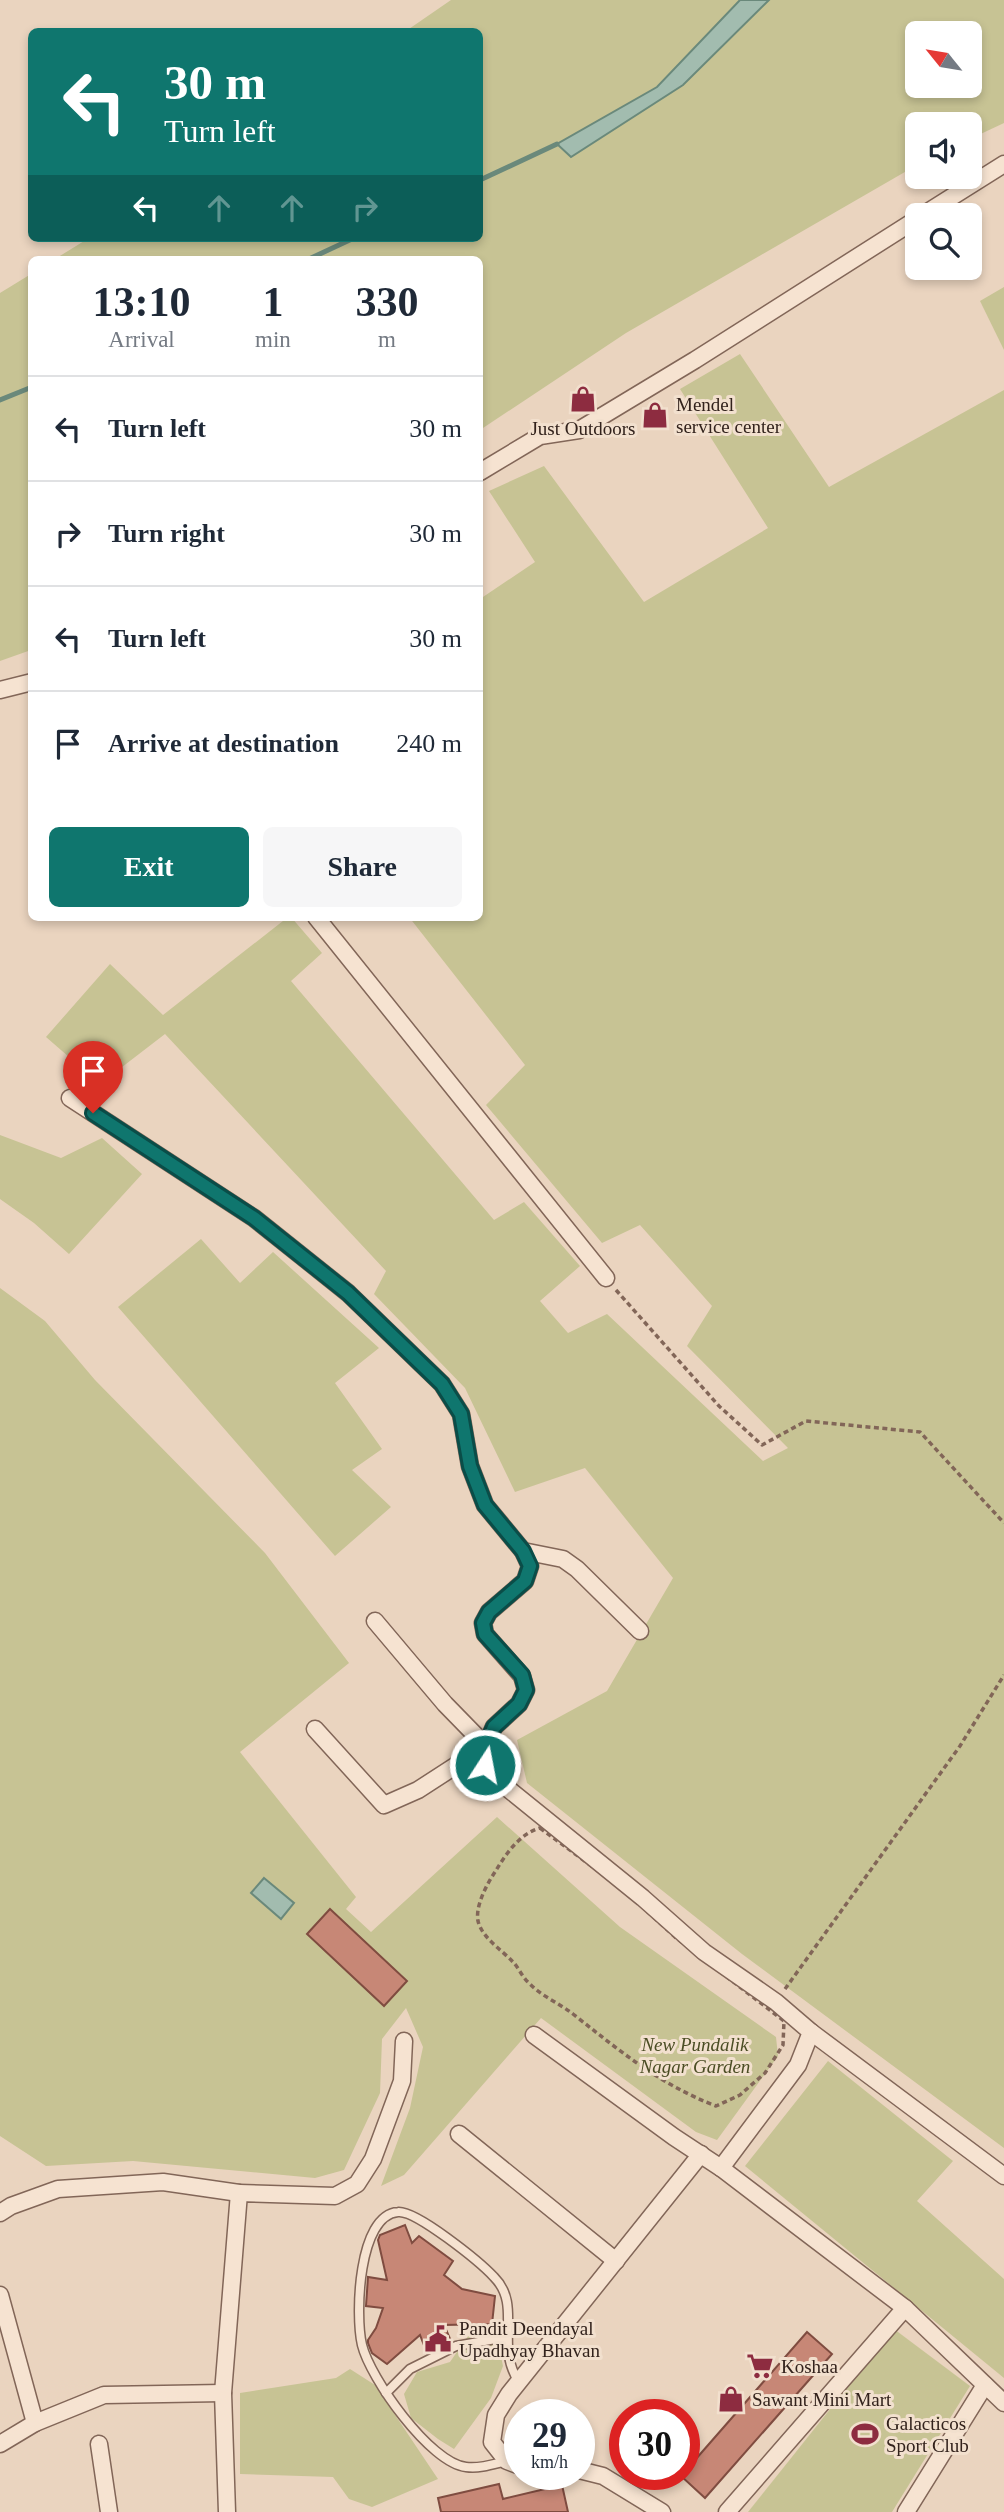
<!DOCTYPE html>
<html lang="en">
<head>
<meta charset="utf-8">
<style>
  :root { --surface:#fff; --page:#f6f6f7; --text:#1f2937; --muted:#747a83; --line:#e0e1e3; --accent:#0f766e }
  body { margin:0; font-family:Georgia,serif; background:var(--page); color:var(--text); height:100vh; display:flex; flex-direction:column; font-size:26px; white-space:nowrap }
  * { box-sizing:border-box; margin:0 }
  p { font-size:23px; color:var(--muted) }
  .icon { flex:none; width:38px; height:38px; fill:none; stroke:currentColor; stroke-width:2; stroke-linecap:round; stroke-linejoin:round }
  .map { position:relative; flex:1; overflow:hidden }
  .sheet { position:absolute; left:28px; top:256px; width:455px; height:665px; display:flex; flex-direction:column; background:var(--surface); border-radius:10px; box-shadow:0 4px 10px #0003 }
  .sheet>* { flex:none }
  .banner { position:absolute; left:28px; top:28px; width:455px; height:214px; border-radius:10px; box-shadow:0 4px 10px #0003; background:#0f766e; color:#fff; overflow:hidden }
  .needle { width:46px; rotate:300deg }
  .controls { position:absolute; left:905px; top:21px; display:grid; gap:14px }
  .controls a { display:grid; place-items:center; width:77px; height:77px; border-radius:10px; background:var(--surface); box-shadow:0 4px 10px #0003; font-size:35px }
  .speed { position:absolute; left:504px; top:2399px; display:flex; gap:14px; font-size:35px; font-weight:700; text-align:center }
  .speed>* { display:grid; place-content:center; width:91px; height:91px; border-radius:50%; background:var(--surface); box-shadow:0 4px 10px #0003; line-height:1 }
  .speed small { font-size:18px; font-weight:400 }
  .speed .limit { border:10px solid #d22; background:#fff; color:#111 }
  .pin { position:absolute; display:grid; place-items:center; width:60px; height:60px; color:#fff; margin:-72px -30px; border-radius:50% 50% 50% 0; rotate:-45deg; box-shadow:0 0 7px #0007 }
  .pin .icon { rotate:45deg }
  .me { position:absolute; width:77px; margin:-38px; rotate:11deg; stroke-linejoin:round; filter:drop-shadow(0 0 5px #0008) }
  .turn { display:flex; align-items:center; gap:24px; height:147px; padding:0 21px; font-size:32px }
  .turn .icon { width:91px; height:91px; stroke-width:2.5 }
  .turn b { display:block; font-size:49px; line-height:60px }
  .lanes { display:flex; align-items:center; height:66px; padding:0 21px; background:#0003; justify-content:center; gap:35px; direction:ltr }
  .lanes .off { opacity:.35 }
  .eta { display:flex; justify-content:space-evenly; align-items:center; height:119px; text-align:center }
  .eta b { font-size:42px; font-weight:600; line-height:49px }
  .button { display:flex; gap:14px; margin-top:auto; padding:14px 21px }
  .button a { flex:1; height:80px; border-radius:10px; background:var(--accent); color:#fff; font-size:28px; font-weight:600; line-height:80px; text-align:center }
  .button a+a { background:var(--page); color:var(--text) }
  ul { padding:0; list-style:none }
  li { display:flex; align-items:center; gap:21px; height:105px; padding:0 21px; border-top:2px solid var(--line) }
  li div { flex:1 }
  li b { display:block; font-size:26px }
  li em { font-style:normal }
  .map>svg:first-child { display:block }
  .green { fill:#c7c394; fill-rule:evenodd }
  .water { fill:#a2bcaf; stroke:#6a897b; stroke-width:2 }
  .lines { fill:none; stroke-linecap:round; stroke-linejoin:round }
  .stream { stroke:#6a897b; stroke-width:5 }
  .building { fill:#c78776; stroke:#7f4c40; stroke-width:2 }
  .lane-casing { stroke:#826658; stroke-width:11 }
  .street-casing { stroke:#826658; stroke-width:19 }
  .path { stroke:#826658; stroke-width:3.5; stroke-dasharray:5 3.5; stroke-linecap:butt }
  .lane { stroke:#f6e3d1; stroke-width:8 }
  .street { stroke:#f6e3d1; stroke-width:16 }
  .route-casing { stroke:#0a4d48; stroke-width:18 }
  .route { stroke:#0f766e; stroke-width:12 }
  .labels { text-anchor:middle; dominant-baseline:central; stroke-width:6; stroke-linejoin:round; paint-order:stroke }
  .poi-label { font-size:19px; fill:#32221c; stroke:#f2e0ce; text-anchor:start }
  .park-label { font-size:19px; font-style:italic; fill:#4b4d24; stroke:#f2e0ce }
</style>
</head>
<body>
<div class="map">
<svg width="1004" height="2512" viewBox="0 0 1004 2512">
  <rect width="100%" height="100%" fill="#ead4bf"/>
  <g class="green">
    <path d="M451,0H740L657,87L557,144L683,85L769,0H1004V123L970,139V124H917V165L626,333L480,430V259H55L89,238H480V32L406,31ZM917,33H970V86H917Z"/>
    <path d="M31,274V650L0,661V293Z"/>
    <path d="M1004,287V350L980,301Z"/>
    <path d="M740,354L829,487L1004,390V2148L742,1954L527,1783L517,1740L607,1691L673,1578L585,1468L515,1492L465,1388L374,1294L386,1271L165,1034L100,1084L46,1037L110,964L163,1015L288,917H291L322,953L291,981L494,1220L524,1202L580,1266L540,1301L568,1333L607,1314L763,1461L788,1448L687,1346L712,1306L640,1225L602,1243L486,1105L525,1065L409,917H480V599L535,562L489,491L544,466L644,602L768,528L680,389Z"/>
    <path d="M0,1135L61,1158L102,1138L142,1174L69,1254L34,1223L0,1199Z"/>
    <path d="M201,1239L240,1283L273,1252L379,1348L335,1383L382,1449L352,1470L391,1507L335,1556L118,1307Z"/>
    <path d="M0,1288L45,1321L95,1380L265,1553L349,1663L240,1752L356,1897L346,1909L371,1932L497,1817L620,1927L776,2037L778,2056L717,2140L696,2132L541,2018L404,2175L381,2186L410,2108L423,2047L406,2008L382,2039L380,2093L344,2170L315,2178L133,2161L46,2166L0,2136Z"/>
    <path d="M828,2061L953,2161L917,2201L1004,2279V2378L745,2166Z"/>
    <path d="M894,2329L970,2386L892,2512H748Z"/>
    <path d="M496,2333L503,2366L491,2398L454,2449L438,2439L411,2418L404,2394L417,2372L450,2362L468,2336Z"/>
    <path d="M350,2369L375,2385L438,2479L372,2507L349,2499L333,2477L240,2474V2393L336,2378Z"/>
  </g>
  <g class="water">
    <path d="M740,0H769L683,85L571,157L557,144L657,87Z"/>
    <path d="M264,1878L294,1903L281,1919L251,1893Z"/>
  </g>
  <g class="lines">
    <g class="stream">
      <path d="M480,180L557,144"/>
      <path d="M309,259L354,238"/>
      <path d="M0,400L32,387"/>
    </g>
  </g>
  <g class="building">
    <path d="M330,1909L407,1981L384,2006L307,1934Z"/>
    <path d="M405,2225L412,2243L419,2236L453,2261L444,2275L462,2289L495,2296L492,2324L444,2325L451,2341L427,2353L420,2335L387,2364L372,2353L368,2343V2340L376,2328L383,2308L366,2306L368,2277L387,2280L378,2240L380,2235Z"/>
    <path d="M807,2332L832,2354L705,2498L681,2476Z"/>
    <path d="M499,2484L503,2499L562,2485L568,2512H441L438,2498Z"/>
  </g>
  <g class="lines">
    <g class="lane-casing">
      <g id="lane">
        <path d="M386,2393L410,2369L456,2346L507,2337"/>
        <path d="M507,2461C494,2464 480,2469 466,2467C430,2463 370,2378 362,2345C355,2315 358,2215 398,2212C416,2210 480,2262 494,2277C523,2306 494,2345 519,2382"/>
      </g>
    </g>
    <g class="street-casing">
      <g id="street">
        <path d="M923,215L1004,164"/>
        <path d="M480,472L540,436L579,430L695,360L917,219"/>
        <path d="M0,690L32,682"/>
        <path d="M316,917L606,1278"/>
        <path d="M70,1098L254,1218L348,1293L442,1384L461,1414L470,1466L485,1505L523,1551L530,1566L525,1581L489,1612L483,1623L485,1634L522,1676L526,1690L519,1704L494,1727L486,1746L485,1765L496,1779L643,1898L704,1952L776,2002L811,2032L798,2065L721,2168L905,2308L727,2512"/>
        <path d="M523,1551L563,1559L577,1569L640,1631"/>
        <path d="M315,1729L384,1805L418,1790L486,1746L445,1704L375,1621"/>
        <path d="M811,2032L1004,2176"/>
        <path d="M534,2035L674,2137L721,2168"/>
        <path d="M459,2134L616,2261"/>
        <path d="M0,2213L11,2206L58,2189L163,2182L239,2193"/>
        <path d="M0,2295L35,2423"/>
        <path d="M905,2308L1004,2403"/>
        <path d="M0,2444L35,2423L104,2395L223,2393"/>
        <path d="M99,2444L109,2512"/>
        <path d="M520,2466L507,2461L492,2442L496,2415L509,2394L701,2154"/>
        <path d="M579,2470L603,2476L662,2512"/>
        <path d="M227,2512L223,2393L239,2193L335,2196L357,2184L373,2159L402,2081L404,2041"/>
        <path d="M906,2512L985,2385"/>
      </g>
    </g>
    <g class="path">
      <path d="M616,1290L719,1406L762,1445L806,1421L920,1432L1004,1523"/>
      <path d="M540,1828L624,1890L675,1937L784,2021L783,2045L765,2073L740,2095L716,2106C659,2084 620,2051 573,2014C559,2003 541,1996 529,1983C522,1977 519,1968 513,1962C502,1950 482,1938 478,1921C475,1906 487,1884 495,1872C506,1854 519,1834 540,1828Z"/>
      <path d="M785,1989L960,1746L1004,1675"/>
    </g>
    <use href="#lane" class="lane"/>
    <use href="#street" class="street"/>
  </g>
  <g class="lines">
    <g class="route-casing">
      <path id="route" d="M93,1113L254,1218L348,1293L442,1384L461,1414L470,1466L485,1505L523,1551L530,1566L525,1581L489,1612L483,1623L485,1634L522,1675L526,1690L519,1704L494,1727L486,1746L485,1765"/>
    </g>
    <use href="#route" class="route"/>
  </g>
  <defs>
    <g id="shop-bare" transform="scale(2.1)"><path d="M-5-2.5h2.3a2.7 3.5 0 0 1 5.4 0H5L5.5 6h-11ZM-1.5-2.5h3a1.5 2.3 0 0 0-3 0Z" fill="#8d2c40" stroke="#f2e0ce" stroke-width="2.5" paint-order="stroke"/></g>
    <g id="civic-bare" transform="scale(2.1)"><path d="M-.6-6.5H3V-4.5H.6V-3L4-1V1h2V6H-6V1h2V-1L-.6-3ZM-1.2 2.5V6h2.4V2.5Z" fill="#8d2c40" stroke="#f2e0ce" stroke-width="2.5" paint-order="stroke"/></g>
    <g id="supermarket-bare" transform="scale(2.1)"><path d="M-6-5.5h2.5l.6 2H6L4.5 2H-2.5L-4.4-4H-6ZM-1.5 3.2a1.3 1.3 0 1 0 .1 0ZM3 3.2a1.3 1.3 0 1 0 .1 0Z" fill="#8d2c40" stroke="#f2e0ce" stroke-width="2.5" paint-order="stroke"/></g>
    <g id="stadium-bare" transform="scale(2.1)"><path d="M0-5a6.5 5 0 1 0 0 10a6.5 5 0 1 0 0-10ZM-3.5-1.8h7v3.6h-7Z" fill="#8d2c40" stroke="#f2e0ce" stroke-width="2.5" paint-order="stroke"/></g>
  </defs>
  <g fill-rule="evenodd">
    <use href="#shop-bare" x="583" y="399"/>
    <use href="#shop-bare" x="655" y="415"/>
    <use href="#civic-bare" x="438" y="2339"/>
    <use href="#supermarket-bare" x="760" y="2366"/>
    <use href="#shop-bare" x="731" y="2399"/>
    <use href="#stadium-bare" x="865" y="2434"/>
  </g>
  <g class="labels">
    <g class="poi-label">
      <text x="676" y="404">Mendel<tspan x="676" dy="22">service center</tspan></text>
      <text x="583" y="428" text-anchor="middle">Just Outdoors</text>
      <text x="459" y="2328">Pandit Deendayal<tspan x="459" dy="22">Upadhyay Bhavan</tspan></text>
      <text x="781" y="2366">Koshaa</text>
      <text x="752" y="2399">Sawant Mini Mart</text>
      <text x="886" y="2423">Galacticos<tspan x="886" dy="22">Sport Club</tspan></text>
    </g>
    <g class="park-label">
      <text x="695" y="2044">New Pundalik<tspan x="695" dy="22">Nagar Garden</tspan></text>
    </g>
  </g>
</svg>
<div class="controls">
<a><svg class="needle" viewBox="-14 -14 28 28"><path d="M0-13l5 13h-10z" fill="#e53935"/><path d="M0 13l5-13h-10z" fill="#747a83"/></svg></a>
<a><svg class="icon" aria-label="sound" viewBox="0 0 24 24"><path d="M4 9h4l5-4v14l-5-4H4zM17 9q2 3 0 6"/></svg></a>
<a><svg class="icon" aria-label="search" viewBox="0 0 24 24"><circle cx="10" cy="10" r="6"/><path d="M15 15l6 6"/></svg></a>
</div>
<div class="speed"><div>29<small>km/h</small></div><div class="limit">30</div></div>
<div class="pin" style="left:93px;top:1113px;background:#d93025"><svg class="icon" aria-label="arrive" viewBox="0 0 24 24"><path d="M6 21V4h12l-3 4 3 4H6"/></svg></div>
<svg class="me" style="left:485px;top:1765px" viewBox="-20 -20 40 40"><circle r="17" fill="#0f766e" stroke="#fff" stroke-width="3"/><path d="M0-11L8 9 0 5-8 9z" fill="#fff"/></svg>
<div class="banner">
<div class="turn"><svg class="icon" aria-label="left" viewBox="0 0 24 24"><path d="M17 20v-9H6M10 6l-5 5 5 5"/></svg><div><b>30 m</b>Turn left</div></div>
<div class="lanes"><svg class="icon" aria-label="left" viewBox="0 0 24 24"><path d="M17 20v-9H6M10 6l-5 5 5 5"/></svg><svg class="icon off" aria-label="ahead" viewBox="0 0 24 24"><path d="M12 20V5M6 11l6-6 6 6"/></svg><svg class="icon off" aria-label="ahead" viewBox="0 0 24 24"><path d="M12 20V5M6 11l6-6 6 6"/></svg><svg class="icon off" aria-label="right" viewBox="0 0 24 24"><path d="M7 20v-9h11M14 6l5 5-5 5"/></svg></div>
</div>
<section class="sheet">
<div class="eta">
<div><b>13:10</b><p>Arrival</p></div>
<div><b>1</b><p>min</p></div>
<div><b>330</b><p>m</p></div>
</div>
<ul>
<li><svg class="icon" aria-label="left" viewBox="0 0 24 24"><path d="M17 20v-9H6M10 6l-5 5 5 5"/></svg><div><b>Turn left</b></div><em>30 m</em></li>
<li><svg class="icon" aria-label="right" viewBox="0 0 24 24"><path d="M7 20v-9h11M14 6l5 5-5 5"/></svg><div><b>Turn right</b></div><em>30 m</em></li>
<li><svg class="icon" aria-label="left" viewBox="0 0 24 24"><path d="M17 20v-9H6M10 6l-5 5 5 5"/></svg><div><b>Turn left</b></div><em>30 m</em></li>
<li><svg class="icon" aria-label="arrive" viewBox="0 0 24 24"><path d="M6 21V4h12l-3 4 3 4H6"/></svg><div><b>Arrive at destination</b></div><em>240 m</em></li>
</ul>
<div class="button"><a>Exit</a><a>Share</a></div>
</section>
</div>
</body>
</html>
